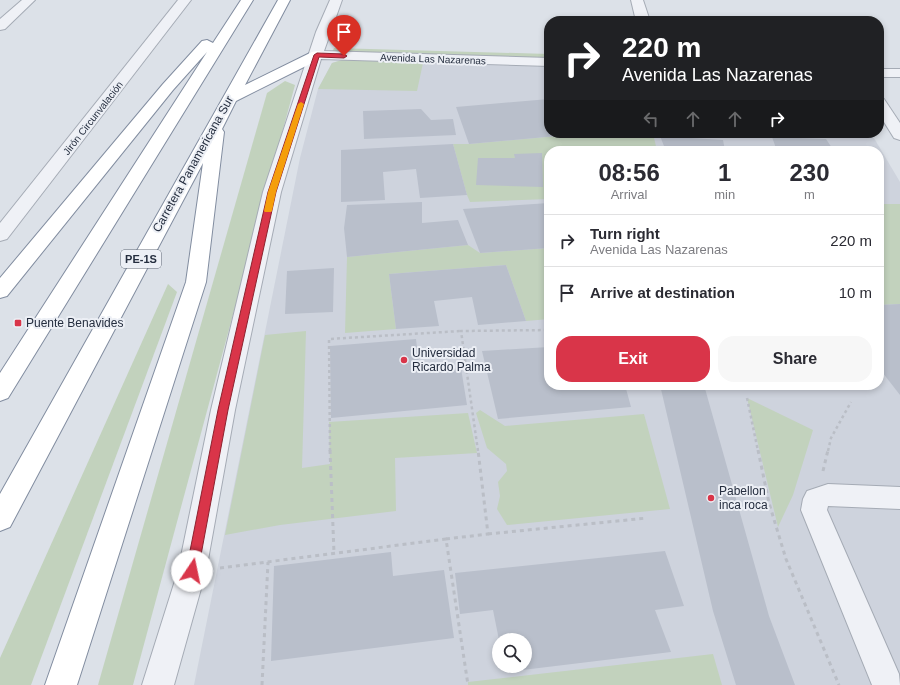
<!DOCTYPE html>
<html lang="en">
<head>
<meta charset="utf-8">
<style>
  :root { --surface:#fff; --page:#f7f7f7; --text:#2b2b33; --muted:#7c7c81; --line:#e1e1e2; --accent:#d93549 }
  body { margin:0; font-family:Helvetica,sans-serif; background:var(--page); color:var(--text); height:100vh; display:flex; flex-direction:column; font-size:15px; white-space:nowrap }
  * { box-sizing:border-box; margin:0 }
  p { font-size:13px; color:var(--muted) }
  .icon { flex:none; width:22px; height:22px; fill:none; stroke:currentColor; stroke-width:2; stroke-linecap:round; stroke-linejoin:round }
  .map { position:relative; flex:1; overflow:hidden }
  .side { position:absolute; left:544px; top:146px; width:340px; height:244px; display:flex; flex-direction:column; background:var(--surface); border-radius:16px; box-shadow:0 2px 6px #0003 }
  .side>* { flex:none }
  .top-card { position:absolute; left:544px; top:16px; width:340px; height:122px; border-radius:16px; box-shadow:0 2px 6px #0003; background:#202124; color:#fff; overflow:hidden }
  .fabs { position:absolute; left:492px; top:633px; display:grid; gap:8px }
  .fabs a { display:grid; place-items:center; width:40px; height:40px; border-radius:50%; background:var(--surface); box-shadow:0 2px 6px #0003; font-size:20px }
  .pin { position:absolute; display:grid; place-items:center; width:34px; height:34px; color:#fff; margin:-41px -17px; border-radius:50% 50% 50% 0; rotate:-45deg; box-shadow:0 0 4px #0007 }
  .pin .icon { rotate:45deg }
  .me { position:absolute; width:44px; margin:-22px; rotate:11deg; stroke-linejoin:round; filter:drop-shadow(0 0 3px #0008) }
  .turn { display:flex; align-items:center; gap:14px; height:84px; padding:0 12px; font-size:18px }
  .turn .icon { width:52px; height:52px; stroke-width:2.5 }
  .turn b { display:block; font-size:28px; line-height:34px }
  .lanes { display:flex; align-items:center; height:38px; padding:0 12px; background:#0003; justify-content:center; gap:20px; direction:ltr }
  .lanes .off { opacity:.35 }
  .eta { display:flex; justify-content:space-evenly; align-items:center; height:68px; text-align:center }
  .eta b { font-size:24px; font-weight:600; line-height:28px }
  .cta { display:flex; gap:8px; margin-top:auto; padding:8px 12px }
  .cta a { flex:1; height:46px; border-radius:16px; background:var(--accent); color:#fff; font-size:16px; font-weight:600; line-height:46px; text-align:center }
  .cta a+a { background:var(--page); color:var(--text) }
  ul { padding:0; list-style:none }
  li { display:flex; align-items:center; gap:12px; height:52px; padding:0 12px; border-top:1px solid var(--line) }
  li div { flex:1 }
  li b { display:block; font-size:15px }
  li em { font-style:normal }
  .map>svg:first-child { display:block }
  .built { fill:#ced3dd; fill-rule:evenodd }
  .green { fill:#c2d2bd }
  .building { fill:#b9bfcb }
  .lines { fill:none; stroke-linecap:round; stroke-linejoin:round }
  .minor-casing { stroke:#a5abb5; stroke-width:2 }
  .highway-casing { stroke:#828da0; stroke-width:2 }
  .path-far1 { stroke:#babec6; stroke-width:2.5; stroke-dasharray:3 3; stroke-linecap:butt }
  .path { stroke:#babec6; stroke-width:3; stroke-dasharray:4 4; stroke-linecap:butt }
  .minor { fill:#eff1f6; fill-rule:evenodd }
  .highway { fill:#fff; fill-rule:evenodd }
  .route { fill:#d93549; stroke:#8d222f }
  .slow { fill:#f59e0b }
  .poi-dot { fill:#d93549; stroke:#eceff5; stroke-width:1.5 }
  .labels { text-anchor:middle; dominant-baseline:central; stroke-width:4; stroke-linejoin:round; paint-order:stroke }
  .far-street-label { font-size:10px; fill:#252e3f; stroke:#eceff5 }
  .shield { fill:#eceff5; stroke:#616876; stroke-width:1 }
  .shield-label { font-size:11px; font-weight:bold; fill:#252e3f }
  .street-label { font-size:12px; fill:#252e3f; stroke:#eceff5 }
  .poi-label { font-size:12px; fill:#252e3f; stroke:#eceff5; text-anchor:start }
</style>
</head>
<body>
<div class="map">
<svg width="900" height="685" viewBox="0 0 900 685">
  <rect width="100%" height="100%" fill="#dce1e8"/>
  <path class="built" d="M342,60L549,67V133H871L900,182V685H194L300,158L318,89L332,63ZM549,151H879V385H549ZM499,640H525V666H499Z"/>
  <g class="green">
    <path d="M334,48L549,54V59L332,52Z"/>
    <path d="M342,60L423,63L417,91L318,89L332,63Z"/>
    <path d="M285,81L295,85L133,685H98L267,93Z"/>
    <path d="M570,133H653L657,151H549V199L470,202L467,195L453,144H469L568,135Z"/>
    <path d="M879,204H900V304L879,305Z"/>
    <path d="M468,245L480,253L549,248V319L526,321L506,265L389,274L396,329L345,333L347,257Z"/>
    <path d="M168,284L177,292L31,685H0V658Z"/>
    <path d="M306,331L302,468L330,464L329,422L468,413L477,453L395,458L396,511L280,525L225,535L265,335Z"/>
    <path d="M747,398L813,430L793,495L778,527Z"/>
    <path d="M480,410L505,426L644,414L670,509L507,525L497,509L500,496L498,482L507,471L506,464L487,448L476,413Z"/>
    <path d="M713,654L722,685H468V682Z"/>
  </g>
  <g class="building">
    <path d="M549,99V133H567L568,135L469,144L456,107Z"/>
    <path d="M421,109L431,120L453,119L456,135L364,139L363,111Z"/>
    <path d="M660,136L723,140L725,151H666Z"/>
    <path d="M772,137L826,139L834,151H777Z"/>
    <path d="M453,144L467,195L420,198L416,169L383,172L385,200L341,202V150Z"/>
    <path d="M542,153L543,187L476,185L478,158H515L514,154Z"/>
    <path d="M422,202V223L458,220L468,245L347,257L344,228L347,205Z"/>
    <path d="M549,203V248L480,253L463,209Z"/>
    <path d="M506,265L526,321L478,325L472,297L434,301L439,326L396,329L389,274Z"/>
    <path d="M334,268L333,312L285,314L287,271Z"/>
    <path d="M900,304V395L879,368V305Z"/>
    <path d="M416,339L420,372L461,368L467,405L331,418L330,346Z"/>
    <path d="M549,347V385H625L631,407L498,419L482,351Z"/>
    <path d="M660,385H704L769,616L795,685H736L713,611Z"/>
    <path d="M665,551L684,606L655,610L671,652L505,672L504,666H525V640H499L493,610L460,614L455,573Z"/>
    <path d="M391,552L393,576L444,570L454,638L271,661L274,566Z"/>
  </g>
  <g class="lines">
    <g class="minor-casing">
      <g id="minor">
        <path d="M22,0H35L5,29L0,30V19Z"/>
        <path d="M178,0H191L7,239L0,241V223Z"/>
        <path d="M330,0H342L324,51L549,58V66L321,59L281,192L235,410L206,571L174,685H142L178,571L211,410L263,192L316,32Z"/>
        <path d="M631,0H643L650,21H636Z"/>
        <rect x="879" y="69" width="21" height="8"/>
        <path d="M879,97L884,99L900,123V140L894,138L879,114Z"/>
        <path d="M828,484L900,487V509L828,506L827,510L899,674L900,685H872L801,510L803,499L807,491Z"/>
      </g>
    </g>
    <g class="highway-casing">
      <g id="highway">
        <path d="M241,0H253L8,398L0,401V373L207,52L173,90L7,296L0,298V278L163,84L202,41L207,40L213,43Z"/>
        <path d="M278,0H290L245,85L312,52L317,51L322,52L324,55L322,58L236,101L222,129L224,132L206,282L77,685H45L186,282L203,163L10,527L0,531V494Z"/>
      </g>
    </g>
    <g class="path-far1">
      <path d="M747,398L758,451"/>
      <path d="M330,451L329,339L461,331"/>
      <path d="M478,451L461,331L549,330"/>
      <path d="M828,451L831,438L851,402"/>
    </g>
    <g class="path">
      <path d="M330,450L334,553"/>
      <path d="M758,450L769,503L786,559L839,685"/>
      <path d="M823,471L828,450"/>
      <path d="M488,534L647,518"/>
      <path d="M446,539L488,534L478,450"/>
      <path d="M220,568L446,539L468,685"/>
      <path d="M262,685L268,562"/>
    </g>
    <use href="#minor" class="minor"/>
    <use href="#highway" class="highway"/>
  </g>
  <path class="route" d="M317,53L344,54L347,56L344,58L319,57L276,192L228,410L198,571L196,575L192,576L188,575L186,571L218,410L268,192L314,55Z"/>
  <path class="slow" d="M301,102L304,104L276,192L272,211L271,212H265L264,211L268,192L298,104Z"/>
  <g class="poi-dot">
    <rect x="14" y="319" width="8" height="8" rx="2"/>
    <circle cx="404" cy="360" r="4"/>
    <circle cx="711" cy="498" r="4"/>
  </g>
  <g class="labels">
    <g class="far-street-label">
      <text transform="translate(433 59) rotate(2)">Avenida Las Nazarenas</text>
      <text transform="translate(93 118) rotate(-52)">Jirón Circunvalación</text>
    </g>
    <rect class="shield" x="121" y="250" width="40" height="18" rx="3"/>
    <g class="shield-label">
      <text x="141" y="259">PE-1S</text>
    </g>
    <g class="street-label">
      <text transform="translate(193 164) rotate(-61)">Carretera Panamericana Sur</text>
    </g>
    <g class="poi-label">
      <text x="26" y="323">Puente Benavides</text>
      <text x="412" y="353">Universidad<tspan x="412" dy="14">Ricardo Palma</tspan></text>
      <text x="719" y="491">Pabellon<tspan x="719" dy="14">inca roca</tspan></text>
    </g>
  </g>
</svg>
<div class="fabs">
<a><svg class="icon" aria-label="search" viewBox="0 0 24 24"><circle cx="10" cy="10" r="6"/><path d="M15 15l6 6"/></svg></a>
</div>
<div class="pin" style="left:344px;top:56px;background:#d93025"><svg class="icon" aria-label="arrive" viewBox="0 0 24 24"><path d="M6 21V4h12l-3 4 3 4H6"/></svg></div>
<svg class="me" style="left:192px;top:571px" viewBox="-20 -20 40 40"><circle r="19" fill="#fff"/><path d="M0-13L10 11 0 6-10 11z" fill="#d93549"/></svg>
<div class="top-card">
<div class="turn"><svg class="icon" aria-label="right" viewBox="0 0 24 24"><path d="M7 20v-9h11M14 6l5 5-5 5"/></svg><div><b>220 m</b>Avenida Las Nazarenas</div></div>
<div class="lanes"><svg class="icon off" aria-label="left" viewBox="0 0 24 24"><path d="M17 20v-9H6M10 6l-5 5 5 5"/></svg><svg class="icon off" aria-label="ahead" viewBox="0 0 24 24"><path d="M12 20V5M6 11l6-6 6 6"/></svg><svg class="icon off" aria-label="ahead" viewBox="0 0 24 24"><path d="M12 20V5M6 11l6-6 6 6"/></svg><svg class="icon" aria-label="right" viewBox="0 0 24 24"><path d="M7 20v-9h11M14 6l5 5-5 5"/></svg></div>
</div>
<section class="side">
<div class="eta">
<div><b>08:56</b><p>Arrival</p></div>
<div><b>1</b><p>min</p></div>
<div><b>230</b><p>m</p></div>
</div>
<ul>
<li><svg class="icon" aria-label="right" viewBox="0 0 24 24"><path d="M7 20v-9h11M14 6l5 5-5 5"/></svg><div><b>Turn right</b><p>Avenida Las Nazarenas</p></div><em>220 m</em></li>
<li><svg class="icon" aria-label="arrive" viewBox="0 0 24 24"><path d="M6 21V4h12l-3 4 3 4H6"/></svg><div><b>Arrive at destination</b></div><em>10 m</em></li>
</ul>
<div class="cta"><a>Exit</a><a>Share</a></div>
</section>
</div>
</body>
</html>
